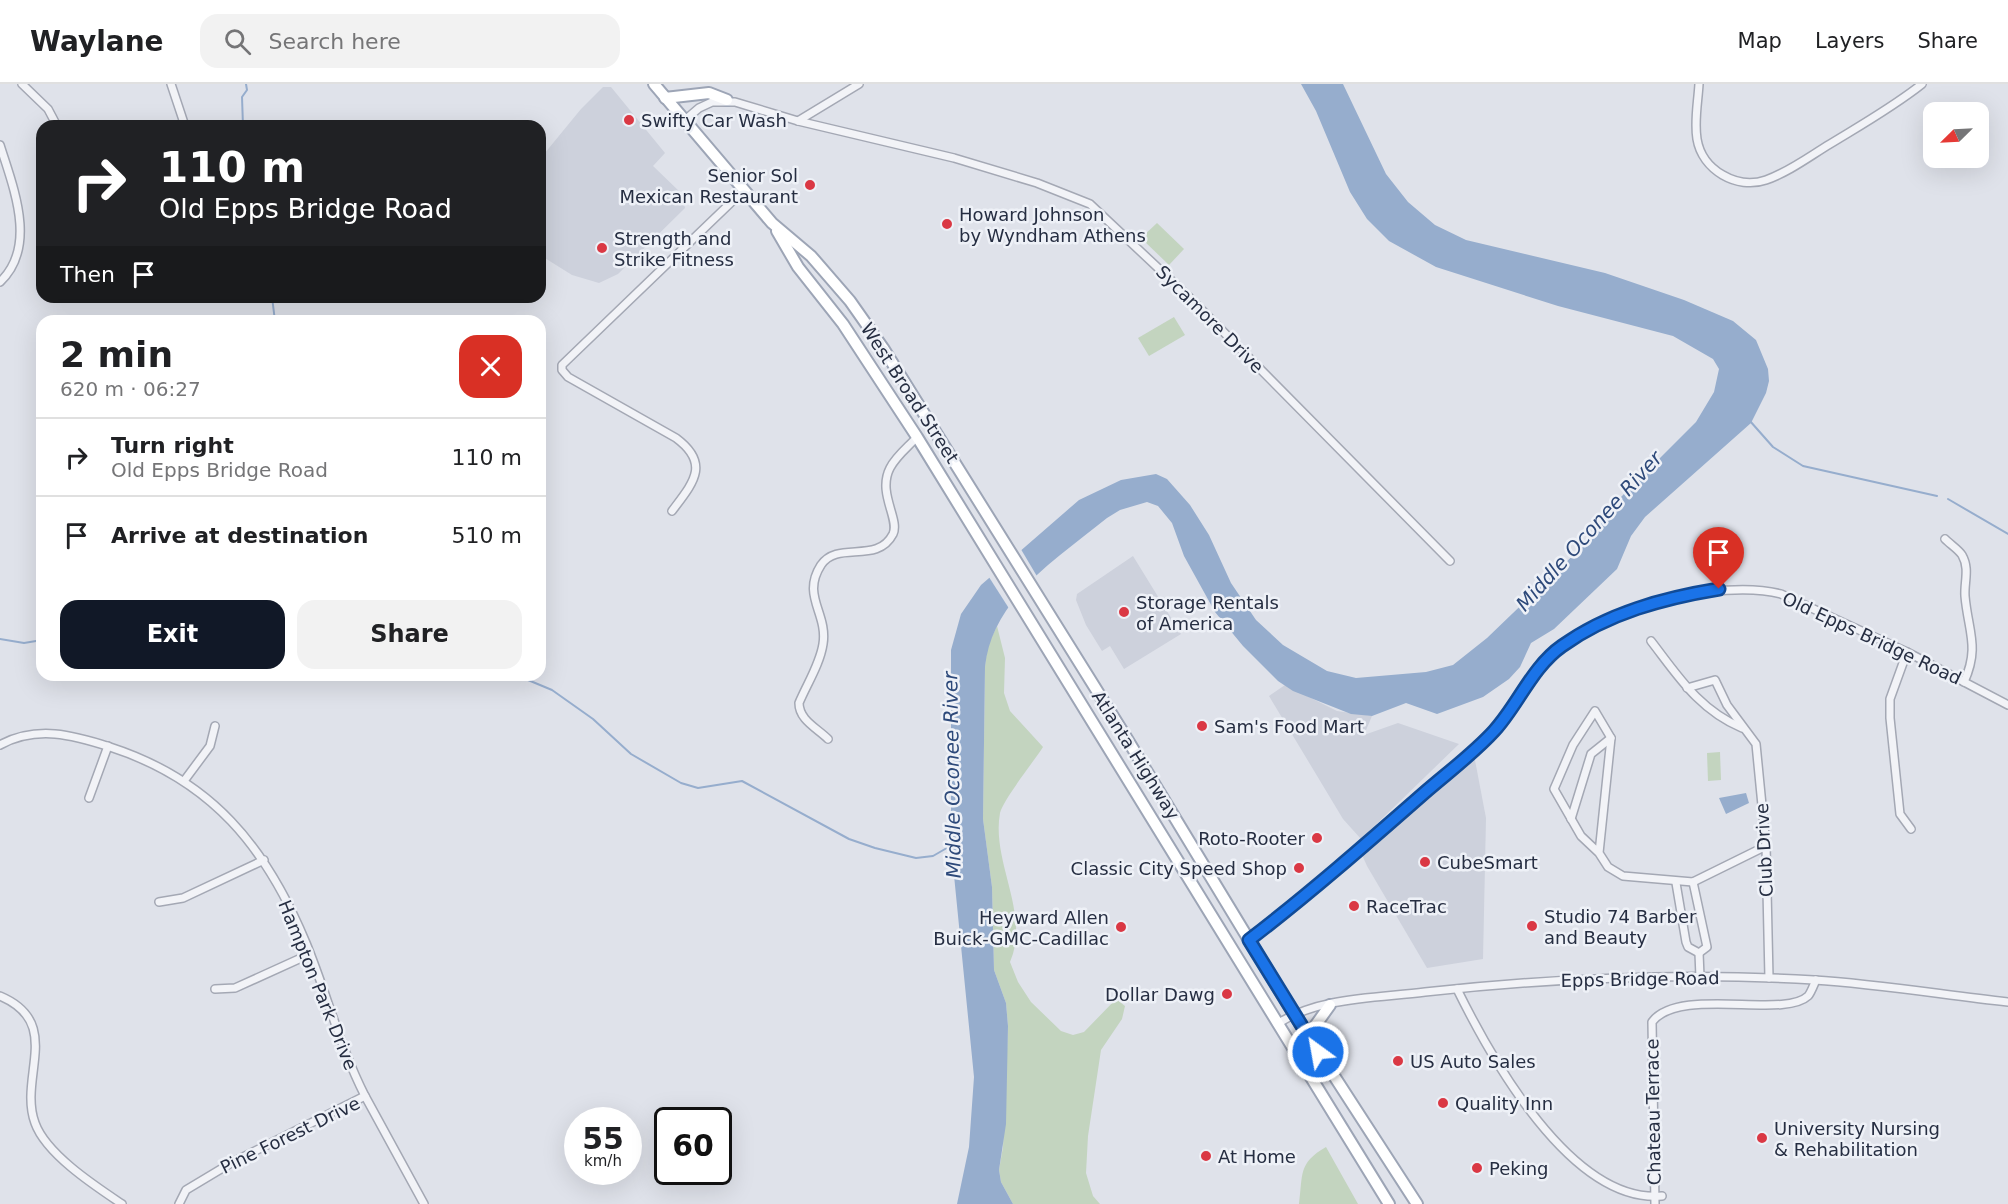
<!DOCTYPE html>
<html lang="en">
<head>
<meta charset="utf-8">
<style>
  :root { --surface:#fff; --page:#f2f2f2; --text:#202124; --muted:#757577; --line:#e0e0e0; --accent:#111827 }
  body { margin:0; font-family:"DejaVu Sans",sans-serif; background:var(--page); color:var(--text); height:100vh; display:flex; flex-direction:column; font-size:22px; white-space:nowrap }
  * { box-sizing:border-box; margin:0 }
  p { font-size:20px; color:var(--muted) }
  .icon { flex:none; width:33px; height:33px; fill:none; stroke:currentColor; stroke-width:2; stroke-linecap:round; stroke-linejoin:round }
  .map { position:relative; flex:1; overflow:hidden }
  .panel { position:absolute; left:36px; top:231px; width:510px; height:366px; display:flex; flex-direction:column; background:var(--surface); border-radius:18px; box-shadow:0 6px 24px #0002 }
  .panel>* { flex:none }
  .guide { position:absolute; left:36px; top:36px; width:510px; height:183px; border-radius:18px; box-shadow:0 6px 24px #0002; background:#202124; color:#fff; overflow:hidden }
  .needle { width:39px; rotate:246deg }
  .fabs { position:absolute; left:1923px; top:18px; display:grid; gap:12px }
  .fabs a { display:grid; place-items:center; width:66px; height:66px; border-radius:12px; background:var(--surface); box-shadow:0 6px 24px #0002; font-size:30px }
  .speed { position:absolute; left:564px; top:1023px; display:flex; gap:12px; font-size:30px; font-weight:700; text-align:center }
  .speed>* { display:grid; place-content:center; width:78px; height:78px; border-radius:50%; background:var(--surface); box-shadow:0 6px 24px #0002; line-height:1 }
  .speed small { font-size:15px; font-weight:400 }
  .speed .limit { border:3px solid #111; border-radius:9px; background:#fff; color:#111 }
  .pin { position:absolute; display:grid; place-items:center; width:51px; height:51px; color:#fff; margin:-62px -26px; border-radius:50% 50% 50% 0; rotate:-45deg; box-shadow:0 0 6px #0007 }
  .pin .icon { rotate:45deg }
  .me { position:absolute; width:66px; margin:-33px; rotate:328deg; stroke-linejoin:round; filter:drop-shadow(0 0 4px #0008) }
  .turn { display:flex; align-items:center; gap:21px; height:126px; padding:0 24px; font-size:27px }
  .turn .icon { width:78px; height:78px; stroke-width:2.5 }
  .turn b { display:block; font-size:42px; line-height:51px }
  .then { display:flex; align-items:center; height:57px; padding:0 24px; background:#0003; gap:12px; font-size:22px }
  .round { display:grid; place-items:center; flex:none; width:63px; height:63px; border-radius:18px; background:var(--page) }
  .summary { display:flex; align-items:center; justify-content:space-between; height:102px; padding:0 24px }
  h1 { font-size:36px; font-weight:600; line-height:45px }
  .button { display:flex; gap:12px; margin-top:auto; padding:12px 24px }
  .button a { flex:1; height:69px; border-radius:18px; background:var(--accent); color:#fff; font-size:24px; font-weight:600; line-height:69px; text-align:center }
  .button a+a { background:var(--page); color:var(--text) }
  ul { padding:0; list-style:none }
  li { display:flex; align-items:center; gap:18px; height:78px; padding:0 24px; border-top:2px solid var(--line) }
  li div { flex:1 }
  li b { display:block; font-size:22px }
  li em { font-style:normal }
  header { display:flex; align-items:center; gap:36px; box-sizing:border-box; height:84px; padding:0 30px; background:var(--surface); border-bottom:2px solid var(--line) }
  header strong { font-size:28px }
  nav { display:flex; gap:33px; margin-inline-start:auto; font-size:21px }
  .search { width:420px; height:54px; background:var(--page); display:flex; align-items:center; gap:15px; box-sizing:border-box; padding:0 21px; border-radius:18px; color:var(--muted); font-size:22px }
  .map>svg:first-child { display:block }
  .built { fill:#cdd1dc }
  .green { fill:#c3d4bf }
  .water { fill:#96adcd }
  .pier { fill:#dfe2ea }
  .lines { fill:none; stroke-linecap:round; stroke-linejoin:round }
  .stream { stroke:#96adcd; stroke-width:2 }
  .minor-casing { stroke:#a4a8b4; stroke-width:10 }
  .primary-casing { stroke:#9da5b6; stroke-width:14 }
  .minor { stroke:#f2f3f7; stroke-width:7 }
  .primary { stroke:#fff; stroke-width:10 }
  .route-casing { stroke:#114b97; stroke-width:15 }
  .route { stroke:#1a73e8; stroke-width:10 }
  .poi-dot { fill:#da3844; stroke:#eef1f7; stroke-width:2 }
  .labels { text-anchor:middle; dominant-baseline:central; stroke-width:5; stroke-linejoin:round; paint-order:stroke }
  .poi-label { font-size:18px; fill:#262e42; stroke:#eef1f7; text-anchor:start }
  .street-label { font-size:18px; fill:#262e42; stroke:#eef1f7 }
  .water-label { font-size:20px; font-style:italic; fill:#2d497a; stroke:#eef1f7 }
</style>
</head>
<body>
<header>
<strong>Waylane</strong>
<div class="search"><svg class="icon" aria-label="search" viewBox="0 0 24 24"><circle cx="10" cy="10" r="6"/><path d="M15 15l6 6"/></svg>Search here</div>
<nav><a>Map</a><a>Layers</a><a>Share</a></nav>
</header>
<div class="map">
<svg width="2008" height="1120" viewBox="0 0 2008 1120">
  <rect width="100%" height="100%" fill="#dfe2ea"/>
  <g class="built">
    <path d="M603,3H611L665,69L653,82L681,109L685,124L618,190L599,199L572,191L540,171V75L581,25Z"/>
    <path d="M1133,472L1181,550L1124,585L1110,562L1102,567L1086,541L1076,516L1077,510Z"/>
    <path d="M1285,601L1337,627L1372,632L1364,651L1398,639L1459,660L1361,755L1343,735L1269,612Z"/>
    <path d="M1474,671L1486,734L1483,875L1427,884L1367,782L1363,773L1364,766Z"/>
  </g>
  <g class="green">
    <path d="M1157,139L1184,165L1169,181L1141,154Z"/>
    <path d="M1174,233L1185,251L1149,272L1138,254Z"/>
    <path d="M997,542L1005,574L1004,609L1010,627L1043,663C1034,677 1003,716 1000,729C991,778 1031,830 1010,878L1018,898L1031,918L1061,947L1073,951L1084,948L1116,915L1125,922L1122,935L1101,966L1088,1052L1086,1089L1093,1112L1100,1120H1013L1001,1098L999,1086L1003,1063L1008,942L1006,919L994,886L992,803L983,735L985,583L987,563Z"/>
    <path d="M1720,668L1721,696L1708,697L1707,669Z"/>
    <path d="M1326,1063L1358,1120H1299C1303,1090 1298,1079 1326,1063Z"/>
  </g>
  <g class="water">
    <path d="M1301,0H1343L1386,90L1408,118L1435,141L1466,156L1605,189L1684,216L1733,237L1756,256L1768,285L1769,297L1766,309L1751,339L1645,433L1631,452L1617,485L1554,545L1531,559L1520,583L1509,595L1483,613L1437,630L1406,619L1372,632L1351,630L1293,607L1278,597L1243,562L1215,528L1184,472L1172,439L1158,422L1147,418L1120,426L1107,434C1058,474 992,514 985,583L983,735L992,803L994,886L1006,919L1008,942L1006,1040L999,1086L1001,1098L1013,1120H957L969,1063L974,993L951,761V566L961,530L981,501L1079,416L1121,396L1156,390L1167,395L1190,421L1209,451L1231,499L1256,536L1283,561L1327,587L1356,594L1426,588L1453,581L1487,554L1587,458L1619,415L1696,338L1714,308L1719,285L1713,275L1673,252L1558,222L1436,183L1389,157L1367,135L1350,108L1316,27Z"/>
    <path d="M1746,709L1749,719L1726,730L1719,714Z"/>
  </g>
  <path class="pier" d="M1019,462L1038,494L1010,526L987,490Z"/>
  <g class="lines">
    <g class="stream">
      <path d="M243,42L242,13L247,6L246,0"/>
      <path d="M272,213L275,237"/>
      <path d="M1750,337L1773,363L1803,382L1937,412"/>
      <path d="M1948,415L2008,450"/>
      <path d="M0,555L24,559L42,556"/>
      <path d="M516,591L552,606L593,635L631,670L681,699L698,704L742,697L849,755L875,764L916,774L933,772L952,761"/>
    </g>
    <g class="minor-casing">
      <g id="minor">
        <path d="M22,0L48,25L57,42"/>
        <path d="M171,0L185,42"/>
        <path d="M1699,0C1698,18 1694,37 1697,55C1702,86 1737,106 1766,96C1789,88 1810,72 1830,60C1861,41 1893,23 1922,0"/>
        <path d="M685,36L699,24L712,18H735L798,37L954,74L1037,99L1090,120L1190,214L1450,477"/>
        <path d="M798,37L859,0"/>
        <path d="M0,61C13,103 38,162 0,198"/>
        <path d="M672,427C693,399 711,380 676,354L568,293L562,286V281L744,106"/>
        <path d="M1945,455C1950,460 1959,466 1962,471C1970,485 1964,498 1965,512C1968,547 1980,563 1964,598"/>
        <path d="M1651,557C1678,592 1699,626 1742,644"/>
        <path d="M1907,568L1890,615V634L1900,730L1911,745"/>
        <path d="M1687,604L1715,596L1727,621L1756,660L1766,762L1769,894"/>
        <path d="M828,655C817,644 799,636 799,619C807,600 820,580 823,560C828,529 801,512 821,481C838,456 877,481 893,450C900,435 877,409 890,384C896,372 908,363 917,353"/>
        <path d="M0,661C37,641 73,651 110,663C212,696 266,763 306,859C327,910 340,963 365,1012"/>
        <path d="M184,697L210,662L215,642"/>
        <path d="M89,714L108,662"/>
        <path d="M1571,735L1591,670L1611,654"/>
        <path d="M1599,769L1581,752L1554,705L1573,661L1595,627L1611,654L1599,769L1608,783L1623,792L1693,798L1766,762"/>
        <path d="M1676,799L1686,858L1688,863L1699,869L1707,863L1693,798"/>
        <path d="M159,818L183,814L264,776"/>
        <path d="M1249,856C1320,802 1388,744 1454,684C1468,672 1485,658 1497,644C1516,619 1531,589 1554,568C1601,525 1720,494 1781,510L1907,568L2008,621"/>
        <path d="M1699,869L1700,893"/>
        <path d="M215,905L235,904L310,870"/>
        <path d="M1457,905C1490,972 1571,1120 1662,1112"/>
        <path d="M0,912C64,939 18,993 35,1039C46,1070 95,1102 122,1120"/>
        <path d="M1277,940C1319,913 1376,914 1425,908C1554,894 1685,888 1814,896C1879,900 1944,911 2008,918"/>
        <path d="M179,1120L186,1106L231,1079L365,1012L424,1120"/>
        <path d="M1655,1120L1652,938C1679,902 1784,935 1808,912C1811,909 1814,900 1816,896"/>
      </g>
    </g>
    <g class="primary-casing">
      <g id="primary">
        <path d="M654,0L772,139L811,172L850,217L883,264L1124,650L1294,930L1417,1120"/>
        <path d="M665,14L709,9L727,16"/>
        <path d="M777,147L798,183L843,240L917,353L1389,1120"/>
        <path d="M1317,962L1315,942L1330,921"/>
      </g>
    </g>
    <use href="#minor" class="minor"/>
    <use href="#primary" class="primary"/>
  </g>
  <g class="lines">
    <g class="route-casing">
      <path id="route" d="M1318,968L1249,856C1309,810 1366,760 1423,710C1447,689 1473,670 1494,647C1518,621 1532,583 1562,562C1608,529 1664,514 1719,505"/>
    </g>
    <use href="#route" class="route"/>
  </g>
  <g class="poi-dot">
    <circle cx="629" cy="36" r="6"/>
    <circle cx="810" cy="101" r="6"/>
    <circle cx="947" cy="140" r="6"/>
    <circle cx="602" cy="164" r="6"/>
    <circle cx="1124" cy="528" r="6"/>
    <circle cx="1202" cy="642" r="6"/>
    <circle cx="1317" cy="754" r="6"/>
    <circle cx="1425" cy="778" r="6"/>
    <circle cx="1299" cy="784" r="6"/>
    <circle cx="1354" cy="822" r="6"/>
    <circle cx="1532" cy="842" r="6"/>
    <circle cx="1121" cy="843" r="6"/>
    <circle cx="1227" cy="910" r="6"/>
    <circle cx="1398" cy="977" r="6"/>
    <circle cx="1443" cy="1019" r="6"/>
    <circle cx="1762" cy="1054" r="6"/>
    <circle cx="1206" cy="1072" r="6"/>
    <circle cx="1477" cy="1084" r="6"/>
  </g>
  <g class="labels">
    <g class="poi-label">
      <text x="641" y="36">Swifty Car Wash</text>
      <text x="798" y="91" text-anchor="end">Senior Sol<tspan x="798" dy="21">Mexican Restaurant</tspan></text>
      <text x="959" y="130">Howard Johnson<tspan x="959" dy="21">by Wyndham Athens</tspan></text>
      <text x="614" y="154">Strength and<tspan x="614" dy="21">Strike Fitness</tspan></text>
      <text x="1136" y="518">Storage Rentals<tspan x="1136" dy="21">of America</tspan></text>
      <text x="1214" y="642">Sam's Food Mart</text>
      <text x="1305" y="754" text-anchor="end">Roto-Rooter</text>
      <text x="1437" y="778">CubeSmart</text>
      <text x="1287" y="784" text-anchor="end">Classic City Speed Shop</text>
      <text x="1366" y="822">RaceTrac</text>
      <text x="1544" y="832">Studio 74 Barber<tspan x="1544" dy="21">and Beauty</tspan></text>
      <text x="1109" y="833" text-anchor="end">Heyward Allen<tspan x="1109" dy="21">Buick-GMC-Cadillac</tspan></text>
      <text x="1215" y="910" text-anchor="end">Dollar Dawg</text>
      <text x="1410" y="977">US Auto Sales</text>
      <text x="1455" y="1019">Quality Inn</text>
      <text x="1774" y="1044">University Nursing<tspan x="1774" dy="21">&amp; Rehabilitation</tspan></text>
      <text x="1218" y="1072">At Home</text>
      <text x="1489" y="1084">Peking</text>
    </g>
    <g class="street-label">
      <text transform="translate(1210 235) rotate(45)">Sycamore Drive</text>
      <text transform="translate(910 309) rotate(57)">West Broad Street</text>
      <text transform="translate(1872 554) rotate(25)">Old Epps Bridge Road</text>
      <text transform="translate(1136 671) rotate(58)">Atlanta Highway</text>
      <text transform="translate(1764 766) rotate(-93)">Club Drive</text>
      <text transform="translate(1640 895) rotate(-1)">Epps Bridge Road</text>
      <text transform="translate(318 901) rotate(68)">Hampton Park Drive</text>
      <text transform="translate(1653 1028) rotate(-91)">Chateau Terrace</text>
      <text transform="translate(290 1051) rotate(-26)">Pine Forest Drive</text>
    </g>
    <g class="water-label">
      <text transform="translate(1589 447) rotate(-48)">Middle Oconee River</text>
      <text transform="translate(952 691) rotate(-91)">Middle Oconee River</text>
    </g>
  </g>
</svg>
<div class="fabs">
<a><svg class="needle" viewBox="-14 -14 28 28"><path d="M0-13l5 13h-10z" fill="#e53935"/><path d="M0 13l5-13h-10z" fill="#757577"/></svg></a>
</div>
<div class="speed"><div>55<small>km/h</small></div><div class="limit">60</div></div>
<div class="pin" style="left:1719px;top:505px;background:#d93025"><svg class="icon" aria-label="arrive" viewBox="0 0 24 24"><path d="M6 21V4h12l-3 4 3 4H6"/></svg></div>
<svg class="me" style="left:1318px;top:968px" viewBox="-20 -20 40 40"><circle r="17" fill="#1a73e8" stroke="#fff" stroke-width="3"/><path d="M0-11L8 9 0 5-8 9z" fill="#fff"/></svg>
<div class="guide">
<div class="turn"><svg class="icon" aria-label="right" viewBox="0 0 24 24"><path d="M7 20v-9h11M14 6l5 5-5 5"/></svg><div><b>110 m</b>Old Epps Bridge Road</div></div>
<div class="then">Then<svg class="icon" aria-label="arrive" viewBox="0 0 24 24"><path d="M6 21V4h12l-3 4 3 4H6"/></svg></div>
</div>
<section class="panel">
<div class="summary"><div><h1>2 min</h1><p>620 m · 06:27</p></div><a class="round" style="background:#d93025;color:#fff"><svg class="icon" aria-label="close" viewBox="0 0 24 24"><path d="M6 6l12 12M18 6L6 18"/></svg></a></div>
<ul>
<li><svg class="icon" aria-label="right" viewBox="0 0 24 24"><path d="M7 20v-9h11M14 6l5 5-5 5"/></svg><div><b>Turn right</b><p>Old Epps Bridge Road</p></div><em>110 m</em></li>
<li><svg class="icon" aria-label="arrive" viewBox="0 0 24 24"><path d="M6 21V4h12l-3 4 3 4H6"/></svg><div><b>Arrive at destination</b></div><em>510 m</em></li>
</ul>
<div class="button"><a>Exit</a><a>Share</a></div>
</section>
</div>
</body>
</html>
